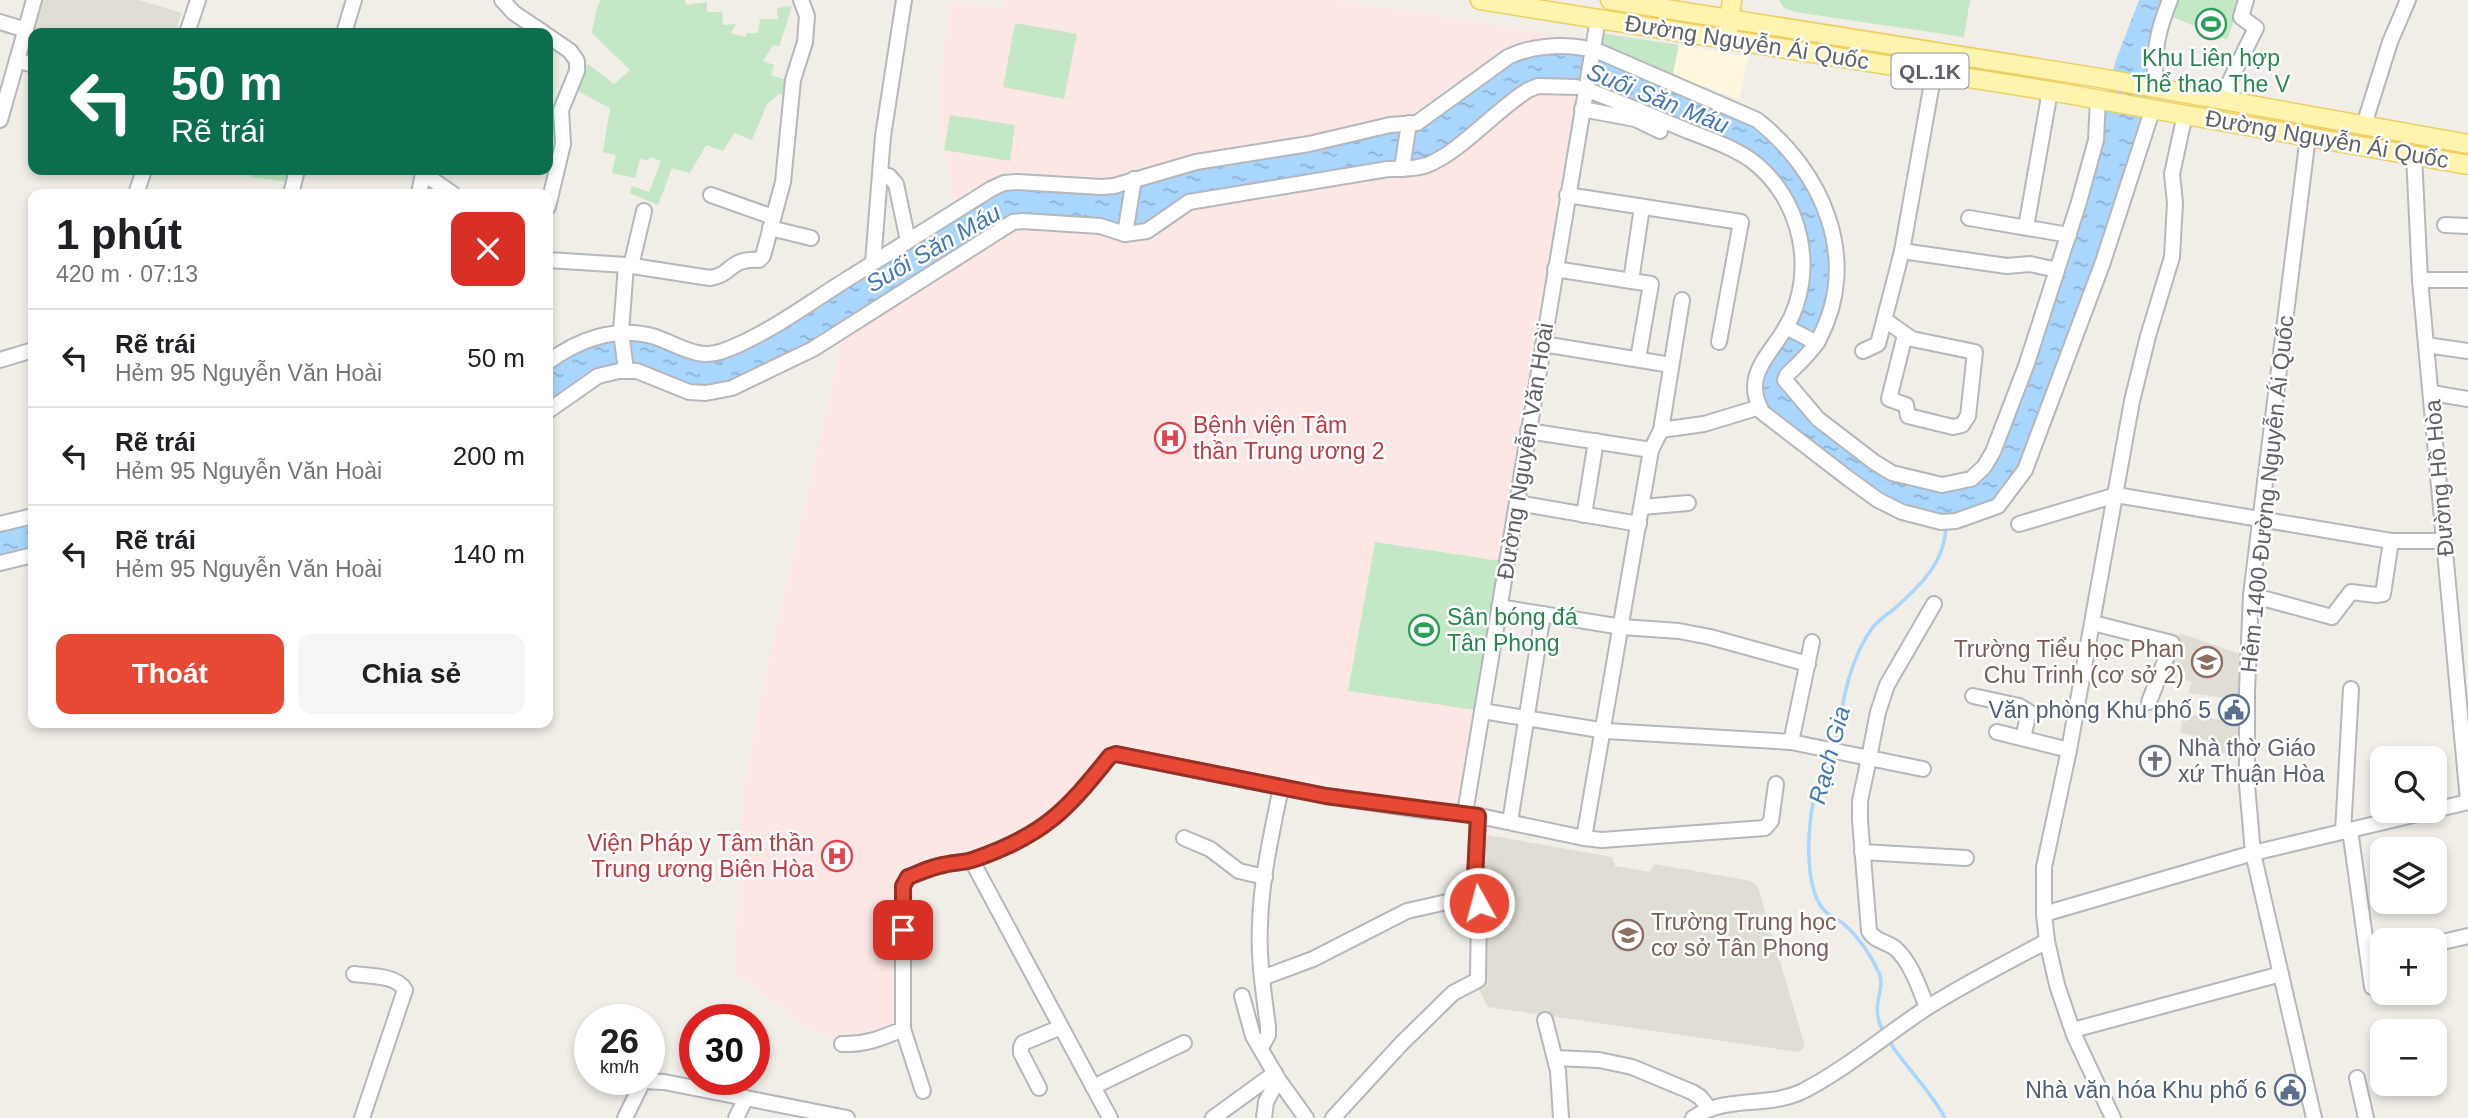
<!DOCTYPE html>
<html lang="vi">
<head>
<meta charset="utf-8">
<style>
  :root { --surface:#fff; --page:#f6f6f6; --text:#202124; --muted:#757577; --line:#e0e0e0; --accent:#e84935 }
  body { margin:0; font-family:Helvetica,sans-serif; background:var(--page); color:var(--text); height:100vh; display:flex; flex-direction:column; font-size:26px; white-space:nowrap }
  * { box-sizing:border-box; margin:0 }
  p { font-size:23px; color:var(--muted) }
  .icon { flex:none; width:38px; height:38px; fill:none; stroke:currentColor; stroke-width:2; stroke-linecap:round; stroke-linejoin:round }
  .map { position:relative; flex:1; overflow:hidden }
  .panel { position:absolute; left:28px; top:189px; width:525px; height:539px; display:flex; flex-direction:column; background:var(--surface); border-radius:14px; box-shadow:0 4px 10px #0003 }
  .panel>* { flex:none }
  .banner { position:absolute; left:28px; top:28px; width:525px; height:147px; border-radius:14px; box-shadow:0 4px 10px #0003; background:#0b6e4f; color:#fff; overflow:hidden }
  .buttons { position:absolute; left:2370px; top:746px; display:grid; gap:14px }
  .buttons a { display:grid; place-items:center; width:77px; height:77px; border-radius:14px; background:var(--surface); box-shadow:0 4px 10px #0003; font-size:35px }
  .speed { position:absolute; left:574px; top:1004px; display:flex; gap:14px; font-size:35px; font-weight:700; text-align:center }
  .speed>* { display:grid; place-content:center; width:91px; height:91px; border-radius:50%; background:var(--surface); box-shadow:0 4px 10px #0003; line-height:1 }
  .speed small { font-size:18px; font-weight:400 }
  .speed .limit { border:10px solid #d22; background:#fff; color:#111 }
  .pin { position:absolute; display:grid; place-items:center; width:60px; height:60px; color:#fff; margin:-30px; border-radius:14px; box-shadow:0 4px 10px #0006 }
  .me { position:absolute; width:77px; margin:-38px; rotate:353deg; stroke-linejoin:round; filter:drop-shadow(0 0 5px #0008) }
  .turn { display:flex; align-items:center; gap:24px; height:147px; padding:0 28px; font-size:32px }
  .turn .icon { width:91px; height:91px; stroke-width:2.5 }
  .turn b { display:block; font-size:49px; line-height:60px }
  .round { display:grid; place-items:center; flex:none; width:74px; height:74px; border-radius:14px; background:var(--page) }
  .summary { display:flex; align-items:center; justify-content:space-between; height:119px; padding:0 28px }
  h1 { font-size:42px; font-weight:700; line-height:52px }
  .action { display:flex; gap:14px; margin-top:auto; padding:14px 28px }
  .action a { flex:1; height:80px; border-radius:14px; background:var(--accent); color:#fff; font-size:28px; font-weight:700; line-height:80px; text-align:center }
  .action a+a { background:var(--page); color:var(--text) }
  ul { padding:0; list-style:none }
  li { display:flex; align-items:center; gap:21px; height:98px; padding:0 28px; border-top:2px solid var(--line) }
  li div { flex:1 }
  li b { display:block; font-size:26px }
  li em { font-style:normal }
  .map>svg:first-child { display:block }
  .commercial { fill:#fef7de }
  .education { fill:#e0ddd5 }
  .medical { fill:#fce7e4 }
  .green { fill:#c4e7c5 }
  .water { fill:url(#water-ripples) }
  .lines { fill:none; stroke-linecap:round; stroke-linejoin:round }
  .stream { stroke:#a9d6fe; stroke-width:3.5 }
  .minor-casing { stroke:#b4b7bb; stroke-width:18 }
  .major-casing { stroke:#f1cd5f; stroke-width:21 }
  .minor { stroke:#fff; stroke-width:14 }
  .major { stroke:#fef4ae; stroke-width:18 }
  .route-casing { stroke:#972f22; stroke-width:18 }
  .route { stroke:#e84935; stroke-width:12 }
  .labels { text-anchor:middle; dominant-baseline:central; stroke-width:5; stroke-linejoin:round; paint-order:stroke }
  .shield { fill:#fff; stroke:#8e9195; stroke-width:2 }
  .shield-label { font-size:21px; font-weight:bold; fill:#5e6267 }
  .street-label { font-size:23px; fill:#5e6267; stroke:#fff }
  .leisure-label { font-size:23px; fill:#27864d; stroke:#fff }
  .health-label { font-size:23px; fill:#be3a42; stroke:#fff; text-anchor:start }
  .education-label { font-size:23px; fill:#785e54; stroke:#fff; text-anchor:end }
  .service-label { font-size:23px; fill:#4e5e75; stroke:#fff; text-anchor:end }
  .worship-label { font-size:23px; fill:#5b616d; stroke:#fff; text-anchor:start }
  .water-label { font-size:24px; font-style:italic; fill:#4376b1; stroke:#fff }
</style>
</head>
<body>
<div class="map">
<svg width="2468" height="1118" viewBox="0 0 2468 1118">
  <defs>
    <pattern id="water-ripples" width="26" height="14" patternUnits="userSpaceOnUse" patternTransform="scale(1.75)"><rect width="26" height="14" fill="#a9d6fe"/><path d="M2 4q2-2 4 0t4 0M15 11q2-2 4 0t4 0" fill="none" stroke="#8db1d1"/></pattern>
  </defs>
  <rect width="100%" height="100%" fill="#f0eee7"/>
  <path class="commercial" d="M1679,45L1748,57L1739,100L1716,90L1672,78Z"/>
  <g class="education">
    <path d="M39,0H139L182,13L175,33H33V49L25,46Z"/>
    <path d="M2180,633L2245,656L2242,700L2188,693L2192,682L2165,673Z"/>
    <path d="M2184,713L2241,724L2239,757L2220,753L2219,744L2180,732Z"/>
    <path d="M1488,835L1612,857L1615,866L1650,872L1655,864L1751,881L1758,887L1805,1046L1799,1052L1488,1007L1476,984L1482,981L1484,890L1478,884L1480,840Z"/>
  </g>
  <path class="medical" d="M1006,0H1335L1585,39L1500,561L1375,542L1348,691L1475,710L1460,803L1449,807L1108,745L1066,797L1031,824L976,849L939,855L900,871L895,880L892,899L896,1026L886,1032L845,1041L807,1028L735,973L742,799L761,695L844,334L953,207L947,160L940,134V99L941,71L951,1L1004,9Z"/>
  <g class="green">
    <path d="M601,0H685L686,5L707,2V12H722L723,25L736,24L731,33L745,37L747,33H758L760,19H778L777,8L792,6L779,47L773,45L763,61L774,65L771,75L788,81L787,96L779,94L767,104L752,140L734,133L723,151L706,145L690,173L672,168L658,205L630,193L632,186L649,192L661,161L650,157L648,160L640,159L635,178L612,173L616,155L603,152L610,108L574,89L581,72L588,64L614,84L630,70L591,32C596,21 594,9 601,0Z"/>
    <path d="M1779,0H1970L1964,37L1795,12L1784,8Z"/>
    <path d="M2174,0H2241L2227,40L2168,15Z"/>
    <path d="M1015,23L1077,34L1064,99L1003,87Z"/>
    <path d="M1600,33L1679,45L1672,78L1597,47Z"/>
    <path d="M950,115L1015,125L1010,161L944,150Z"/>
    <path d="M220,170H292L289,182L250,177V173Z"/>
    <path d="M1375,542L1500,561L1475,710L1348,691Z"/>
  </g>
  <g class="water">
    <path d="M2139,0H2165L2150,52L2147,107L2104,245L2021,469L1996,502L1955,516L1923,513L1881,498L1766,409L1759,385L1777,347L1806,249L1757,160L1577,82H1537L1426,161L1189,198L1146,227L1134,229L1020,217L810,347L731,384L690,388L637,367L548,406V367L578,348L626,336L713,357L1005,187L1102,192L1196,166L1391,129L1418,127L1524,54L1583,52L1755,124L1801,170L1820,207L1832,251L1829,290L1816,337L1784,372L1815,422L1923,486L1988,469L2102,113L2116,60Z"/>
    <path d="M33,520V550L0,558V529Z"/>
  </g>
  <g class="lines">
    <g class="stream">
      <path d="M1836,745C1842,706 1848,660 1873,627C1878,621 1886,615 1893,610C1919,587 1945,563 1946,526"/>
      <path d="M1832,756C1827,769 1819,782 1815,795C1807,824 1803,893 1827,913C1832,918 1840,920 1845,925C1859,938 1871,955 1879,973C1887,991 1867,1006 1885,1034"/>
      <path d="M1889,1041C1906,1068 1930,1090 1945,1118"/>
    </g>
    <g class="minor-casing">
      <g id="minor">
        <path d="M502,0L514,13L544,33"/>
        <path d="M0,22L26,30"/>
        <path d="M187,33L198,0"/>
        <path d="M344,33L354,0"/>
        <path d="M548,36L570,51L577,61V71L561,110L563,144L548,207"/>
        <path d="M1593,49L1757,120C1823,172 1861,259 1819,339C1812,352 1798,364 1787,375L1785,380L1818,419L1874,462L1892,473L1942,485L1971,479L1984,467L1993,452L2026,366L2079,202L2096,140L2098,99"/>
        <path d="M17,60L33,65"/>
        <path d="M2156,87C2152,56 2158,29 2170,0"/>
        <path d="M1585,89C1620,102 1654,117 1688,131C1709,139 1732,147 1751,160C1802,198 1818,273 1786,327C1769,357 1742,375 1762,412L1849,479L1878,500L1902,512L1941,522L1956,521L1998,506L2025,470L2103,262L2153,108"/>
        <path d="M2221,99L2256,28L2241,17L2246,0"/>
        <path d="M1582,109L1635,119L1660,131"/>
        <path d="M0,120L34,0"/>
        <path d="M2364,125L2390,42L2408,0"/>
        <path d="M2308,136L2251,595L2247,690V785L2253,853L2314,1118"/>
        <path d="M2414,155L2420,280L2468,801"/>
        <path d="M1402,169L1409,123"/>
        <path d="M423,173L453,194"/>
        <path d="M880,174L889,176L896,184L908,241"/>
        <path d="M136,194L144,170"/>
        <path d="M291,194L297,170"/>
        <path d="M419,194L423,173L421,170"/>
        <path d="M711,195L773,217"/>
        <path d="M1567,195L1741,222L1719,342"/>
        <path d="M1969,218L2069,235"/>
        <path d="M2445,225L2468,226"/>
        <path d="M2026,227L2050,91"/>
        <path d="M770,228L811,238"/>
        <path d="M1125,234L1134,179"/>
        <path d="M1902,251L2007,266L2030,264L2057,270"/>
        <path d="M548,260L626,265"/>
        <path d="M873,263L883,136L904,0"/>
        <path d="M631,266L644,211"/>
        <path d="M1555,269L1651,284L1638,359"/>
        <path d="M2420,280H2468"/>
        <path d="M1631,281L1642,207"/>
        <path d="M1885,320L1912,339L1975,352L1968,416L1962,425L1953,427L1908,416L1906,405L1889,399L1905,335"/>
        <path d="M1786,327L1817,343"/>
        <path d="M1543,344L1671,365"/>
        <path d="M2426,345L2468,351"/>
        <path d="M1863,351L1878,344L1902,251L1934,72"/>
        <path d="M0,360L33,350"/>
        <path d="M548,362C578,340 615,326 652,336C676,343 697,361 723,351C764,336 802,308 838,285C889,253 940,221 991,189L1004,183L1017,182L1102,187L1114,186L1196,162L1309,144L1390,125L1417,123L1508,57C1530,46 1560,44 1584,48"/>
        <path d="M626,370L621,332L626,265L710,278C733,275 728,258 759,260L763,256L783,182L793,80L805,42L807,16L801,0"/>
        <path d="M2432,393L2468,399"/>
        <path d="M548,411L598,376L619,371H637L689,392L706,393L732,388L813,349L1013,222L1022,221L1100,226L1125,234L1147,231L1189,202L1388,169C1401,169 1415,169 1427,165C1459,153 1497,109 1528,90L1538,86L1576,87"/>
        <path d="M1661,430L1704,424L1760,407"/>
        <path d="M1528,431L1651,450"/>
        <path d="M1517,503L1639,524"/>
        <path d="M1642,507L1688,503"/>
        <path d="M1584,515L1596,441"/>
        <path d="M0,524L33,516"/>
        <path d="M2019,524L2116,495L2391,541H2444"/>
        <path d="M0,563L33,555"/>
        <path d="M2251,595L2332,617L2351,592L2376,595L2383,594L2391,541"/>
        <path d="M1499,607L1622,627L1679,631L1710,637L1808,664"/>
        <path d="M2093,623L2172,643L2149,702"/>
        <path d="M1973,696L2019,706L2029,712L2023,738"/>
        <path d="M1482,711L1606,731L1791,742L1923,769"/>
        <path d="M1997,732L2069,750"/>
        <path d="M1791,742L1812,642"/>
        <path d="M1465,813L1598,19"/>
        <path d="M1510,822L1543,614"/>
        <path d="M2350,830L2372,987"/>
        <path d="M2343,832L2351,689"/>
        <path d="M1184,838L1210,849L1239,871L1265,877"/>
        <path d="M1584,838L1651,450L1661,430L1682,300"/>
        <path d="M1862,852L1966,858"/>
        <path d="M972,861L1110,1118"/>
        <path d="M2044,914L2253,853L2468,802"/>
        <path d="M2434,944L2468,936"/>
        <path d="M354,974C369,976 397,975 405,990L362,1118"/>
        <path d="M1262,978L1313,959L1407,911L1478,895"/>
        <path d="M1242,996L1253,1036L1278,1079L1306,1118"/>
        <path d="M1927,1007C1919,988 1912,964 1896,949C1887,941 1875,942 1869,931L1860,820V801L1869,758L1878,712L1887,685L1934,604"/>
        <path d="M1545,1020L1558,1071L1561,1118"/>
        <path d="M903,1029L923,1091"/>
        <path d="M2073,1030L2281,974"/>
        <path d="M842,1044C865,1045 882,1038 903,1029V886L908,878C919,873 931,867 943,865C954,862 965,863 975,859C1044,834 1066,812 1110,756L1116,754L1326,796L1429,811L1465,813L1584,838L1602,840L1765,828L1771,821L1776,784"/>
        <path d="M1261,1048L1268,1035V1027C1264,994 1258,959 1260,925C1261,879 1272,832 1281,787"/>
        <path d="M1555,1058L1599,1060L1632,1067L1692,1092L1700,1097L1710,1109"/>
        <path d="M2357,1078L2366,1118"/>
        <path d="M1093,1087L1184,1043"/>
        <path d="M1039,1088L1021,1053V1047L1023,1043L1061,1027"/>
        <path d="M625,1118L643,1081L664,1082L847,1118"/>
        <path d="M736,1118L746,1098"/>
        <path d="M1213,1118L1275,1073"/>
        <path d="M1264,1118L1266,1102L1278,1079"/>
        <path d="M1333,1118L1401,1044L1453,993L1478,980L1479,903L1475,878L1478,816"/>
        <path d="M1693,1118C1725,1095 1766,1108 1801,1092C1845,1070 1884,1036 1925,1009C1964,984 2006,963 2047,941"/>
        <path d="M2113,1118L2074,1035L2057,985L2047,941L2044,914V867L2069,750L2132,401L2148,336L2172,257L2175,203L2172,174L2185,114"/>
      </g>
    </g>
    <g class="major-casing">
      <g id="major">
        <path d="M1480,0L2050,91L2468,165"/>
        <path d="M1610,0L2100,78L2468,144"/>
        <path d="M1728,31L1732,0"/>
      </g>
    </g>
    <use href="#minor" class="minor"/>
    <use href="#major" class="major"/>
  </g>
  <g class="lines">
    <g class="route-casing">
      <path id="route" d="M903,930V886L908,877C919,873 931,867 943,865C954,862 965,863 975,859C1044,835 1066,811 1110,756L1116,754L1326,796L1478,816L1475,878L1479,903"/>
    </g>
    <use href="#route" class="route"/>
  </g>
  <defs>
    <g id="stadium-ring" transform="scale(1.575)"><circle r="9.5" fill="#fff" stroke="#2e9e5b" stroke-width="1.5"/><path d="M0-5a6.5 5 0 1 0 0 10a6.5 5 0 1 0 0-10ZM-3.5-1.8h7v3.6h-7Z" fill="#2e9e5b"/></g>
    <g id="hospital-ring" transform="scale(1.575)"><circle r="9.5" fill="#fff" stroke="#e0444e" stroke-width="1.5"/><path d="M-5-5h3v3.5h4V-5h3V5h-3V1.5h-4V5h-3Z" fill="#e0444e"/></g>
    <g id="school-ring" transform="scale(1.575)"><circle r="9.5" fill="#fff" stroke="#8d6e63" stroke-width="1.5"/><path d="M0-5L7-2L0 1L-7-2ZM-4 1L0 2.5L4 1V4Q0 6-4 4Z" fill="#8d6e63"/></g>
    <g id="civic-ring" transform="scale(1.575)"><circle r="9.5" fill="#fff" stroke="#5c6f8a" stroke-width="1.5"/><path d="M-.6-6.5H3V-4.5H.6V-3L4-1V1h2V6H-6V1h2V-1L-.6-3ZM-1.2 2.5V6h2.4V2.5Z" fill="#5c6f8a"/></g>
    <g id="church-ring" transform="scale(1.575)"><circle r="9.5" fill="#fff" stroke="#6b7280" stroke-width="1.5"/><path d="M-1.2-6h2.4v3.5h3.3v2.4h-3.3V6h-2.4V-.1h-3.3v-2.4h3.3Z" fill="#6b7280"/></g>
  </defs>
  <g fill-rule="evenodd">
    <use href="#stadium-ring" x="2211" y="24"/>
    <use href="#hospital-ring" x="1170" y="438"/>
    <use href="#stadium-ring" x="1424" y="630"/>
    <use href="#school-ring" x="2207" y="662"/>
    <use href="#civic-ring" x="2234" y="710"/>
    <use href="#church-ring" x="2155" y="761"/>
    <use href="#hospital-ring" x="837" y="856"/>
    <use href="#school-ring" x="1628" y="935"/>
    <use href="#civic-ring" x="2290" y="1090"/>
  </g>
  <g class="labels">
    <rect class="shield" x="1891.5" y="53.5" width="77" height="35" rx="5"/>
    <g class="shield-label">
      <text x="1930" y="71">QL.1K</text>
    </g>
    <g class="street-label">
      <text transform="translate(1747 42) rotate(9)">Đường Nguyễn Ái Quốc</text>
      <text transform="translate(2327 139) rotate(10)">Đường Nguyễn Ái Quốc</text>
      <text transform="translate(1525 451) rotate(-81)">Đường Nguyễn Văn Hoài</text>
      <text transform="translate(2439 478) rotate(-95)">Đường Hồ Hòa</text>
      <text transform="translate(2267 494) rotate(-84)">Hẻm 1400 Đường Nguyễn Ái Quốc</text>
    </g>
    <g class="leisure-label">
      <text x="2211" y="58">Khu Liên hợp<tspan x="2211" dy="26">Thể thao The V</tspan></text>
      <text x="1447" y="617" text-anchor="start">Sân bóng đá<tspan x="1447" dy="26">Tân Phong</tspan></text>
    </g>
    <g class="health-label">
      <text x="1193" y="425">Bệnh viện Tâm<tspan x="1193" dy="26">thần Trung ương 2</tspan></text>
      <text x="814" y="843" text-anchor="end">Viện Pháp y Tâm thần<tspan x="814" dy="26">Trung ương Biên Hòa</tspan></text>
    </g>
    <g class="education-label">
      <text x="2184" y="649">Trường Tiểu học Phan<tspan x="2184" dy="26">Chu Trinh (cơ sở 2)</tspan></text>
      <text x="1651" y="922" text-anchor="start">Trường Trung học<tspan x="1651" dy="26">cơ sở Tân Phong</tspan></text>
    </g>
    <g class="service-label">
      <text x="2211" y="710">Văn phòng Khu phố 5</text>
      <text x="2267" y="1090">Nhà văn hóa Khu phố 6</text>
    </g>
    <g class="worship-label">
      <text x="2178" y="748">Nhà thờ Giáo<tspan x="2178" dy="26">xứ Thuận Hòa</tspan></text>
    </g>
    <g class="water-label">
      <text transform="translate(1658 98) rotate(22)">Suối Săn Máu</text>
      <text transform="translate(933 248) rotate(-30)">Suối Săn Máu</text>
      <text transform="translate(1829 755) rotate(-75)">Rạch Gia</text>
    </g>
  </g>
</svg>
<div class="buttons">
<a><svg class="icon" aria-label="search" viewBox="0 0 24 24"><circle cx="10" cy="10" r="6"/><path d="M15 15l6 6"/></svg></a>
<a><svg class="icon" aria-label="layers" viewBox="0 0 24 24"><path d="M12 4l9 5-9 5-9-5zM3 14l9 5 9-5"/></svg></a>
<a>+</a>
<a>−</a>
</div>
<div class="speed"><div>26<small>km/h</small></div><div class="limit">30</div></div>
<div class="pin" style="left:903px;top:930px;background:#d93025"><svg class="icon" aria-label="arrive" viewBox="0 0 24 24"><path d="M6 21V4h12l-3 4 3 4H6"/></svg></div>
<svg class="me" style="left:1479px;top:903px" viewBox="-20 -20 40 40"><circle r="17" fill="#e84935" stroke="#fff" stroke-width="3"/><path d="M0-11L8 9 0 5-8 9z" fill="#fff"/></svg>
<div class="banner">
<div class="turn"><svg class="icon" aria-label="left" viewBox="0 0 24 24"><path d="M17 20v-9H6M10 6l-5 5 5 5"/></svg><div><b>50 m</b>Rẽ trái</div></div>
</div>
<section class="panel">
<div class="summary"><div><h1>1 phút</h1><p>420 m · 07:13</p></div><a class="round" style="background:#d93025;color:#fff"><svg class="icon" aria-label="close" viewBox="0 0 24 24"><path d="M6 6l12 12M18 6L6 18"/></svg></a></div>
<ul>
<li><svg class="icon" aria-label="left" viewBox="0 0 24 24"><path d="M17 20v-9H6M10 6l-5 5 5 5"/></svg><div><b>Rẽ trái</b><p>Hẻm 95 Nguyễn Văn Hoài</p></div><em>50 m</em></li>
<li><svg class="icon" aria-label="left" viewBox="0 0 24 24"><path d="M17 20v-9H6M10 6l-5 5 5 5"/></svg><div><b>Rẽ trái</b><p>Hẻm 95 Nguyễn Văn Hoài</p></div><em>200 m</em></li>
<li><svg class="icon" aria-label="left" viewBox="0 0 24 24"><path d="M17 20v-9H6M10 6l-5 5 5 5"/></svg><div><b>Rẽ trái</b><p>Hẻm 95 Nguyễn Văn Hoài</p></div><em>140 m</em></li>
</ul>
<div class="action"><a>Thoát</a><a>Chia sẻ</a></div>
</section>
</div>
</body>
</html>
